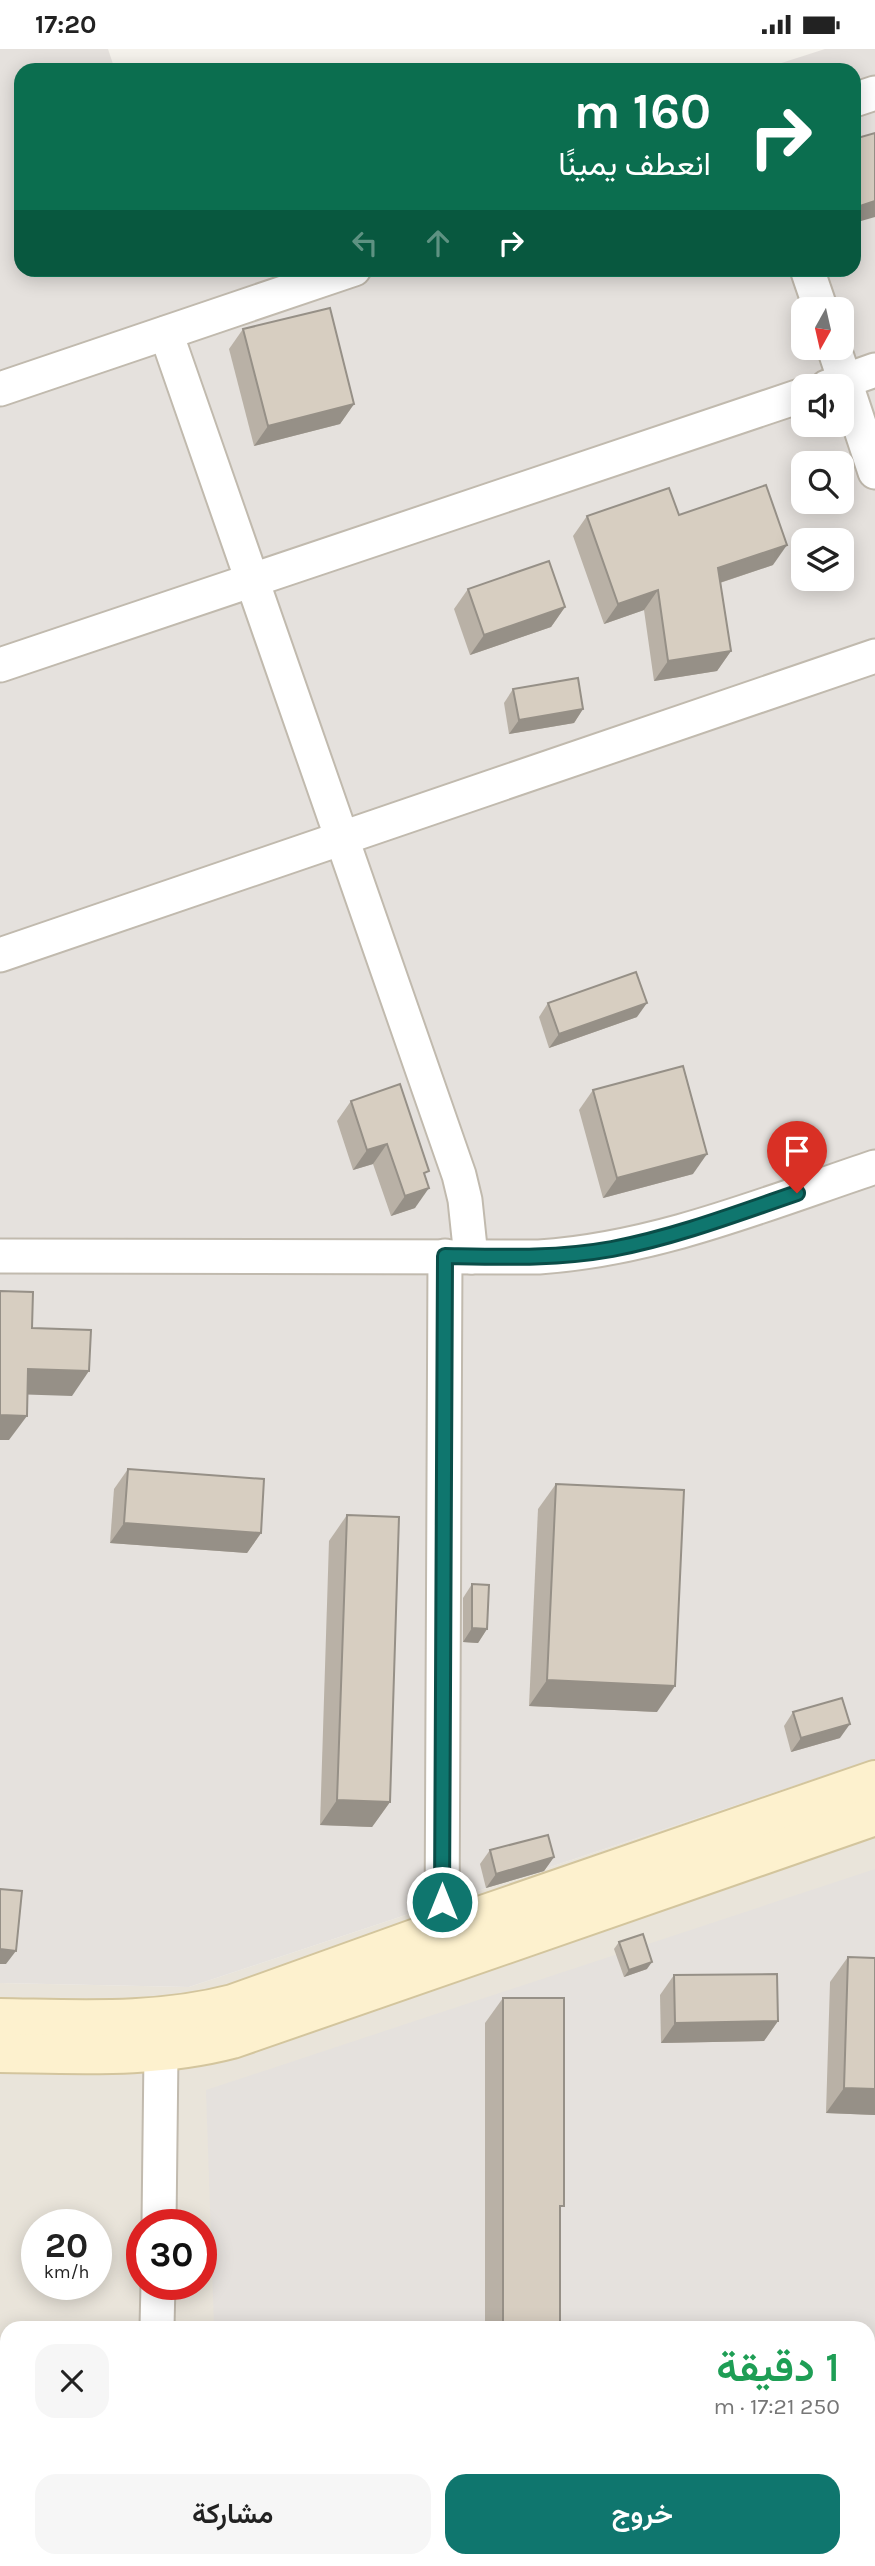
<!DOCTYPE html>
<html lang="ar">
<head>
<meta charset="utf-8">
<style>
  :root { --surface:#fff; --page:#f6f6f6; --text:#222; --muted:#767676; --accent:#0f766e }
  body { margin:0; font-family:Karla,Vazirmatn,sans-serif; background:var(--page); color:var(--text); direction:rtl; height:100vh; display:flex; flex-direction:column; font-size:26px; white-space:nowrap }
  * { box-sizing:border-box; margin:0 }
  p { font-size:23px; color:var(--muted) }
  .icon { flex:none; width:38px; height:38px; fill:none; stroke:currentColor; stroke-width:2; stroke-linecap:round; stroke-linejoin:round }
  .map { position:relative; flex:1; overflow:hidden; direction:ltr }
  .details { position:absolute; left:0px; top:2272px; width:875px; height:247px; display:flex; flex-direction:column; background:var(--surface); border-radius:21px 21px 0 0; box-shadow:0 4px 18px #0003; direction:rtl }
  .details>* { flex:none }
  .hud { position:absolute; left:14px; top:14px; width:847px; height:214px; border-radius:21px; box-shadow:0 4px 18px #0003; direction:rtl; background:#0b6e4f; color:#fff; overflow:hidden }
  .needle { width:46px; rotate:188deg }
  .controls { position:absolute; left:791px; top:248px; display:grid; gap:14px }
  .controls a { display:grid; place-items:center; width:63px; height:63px; border-radius:14px; background:var(--surface); box-shadow:0 4px 18px #0003; font-size:35px }
  .speed { position:absolute; left:21px; top:2160px; display:flex; gap:14px; font-size:35px; font-weight:700; text-align:center }
  .speed>* { display:grid; place-content:center; width:91px; height:91px; border-radius:50%; background:var(--surface); box-shadow:0 4px 18px #0003; line-height:1 }
  .speed small { font-size:18px; font-weight:400 }
  .speed .limit { border:10px solid #d22; background:#fff; color:#111 }
  .pin { position:absolute; display:grid; place-items:center; width:60px; height:60px; color:#fff; margin:-72px -30px; border-radius:50% 50% 50% 0; rotate:-45deg; box-shadow:0 0 7px #0007 }
  .pin .icon { rotate:45deg }
  .me { position:absolute; width:77px; margin:-38px; rotate:0deg; stroke-linejoin:round; filter:drop-shadow(0 0 5px #0008) }
  .turn { display:flex; align-items:center; gap:24px; height:147px; padding:0 35px; font-size:32px }
  .turn .icon { width:91px; height:91px; stroke-width:2.5 }
  .turn b { display:block; font-size:49px; line-height:60px }
  .lanes { display:flex; align-items:center; height:66px; padding:0 35px; background:#0003; justify-content:center; gap:35px; direction:ltr }
  .lanes .off { opacity:.35 }
  .round { display:grid; place-items:center; flex:none; width:74px; height:74px; border-radius:21px; background:var(--page) }
  .summary { display:flex; align-items:center; justify-content:space-between; height:119px; padding:0 35px }
  h1 { font-size:42px; font-weight:600; line-height:52px; color:#1e9e55 }
  .cta { display:flex; gap:14px; margin-top:auto; padding:14px 35px }
  .cta a { flex:1; height:80px; border-radius:21px; background:var(--accent); color:#fff; font-size:28px; font-weight:600; line-height:80px; text-align:center }
  .cta a+a { background:var(--page); color:var(--text) }
  .status { display:flex; justify-content:space-between; align-items:center; height:49px; padding:0 35px; background:var(--surface); direction:ltr }
  .status svg { height:19px; fill:currentColor }
  .map>svg:first-child { display:block }
  .residential { fill:#e9e4da; fill-rule:evenodd }
  .industrial { fill:#e5e1dd; fill-rule:evenodd }
  .lines { fill:none; stroke-linecap:round; stroke-linejoin:round }
  .minor-casing { stroke:#c1baae; stroke-width:37 }
  .secondary-casing { stroke:#d3c59d; stroke-width:42 }
  .minor { stroke:#fff; stroke-width:33 }
  .secondary { stroke:#fdf1ce; stroke-width:38 }
  .wall { fill:#b9b1a6 }
  .shaded-wall { fill:#969087 }
  .building { fill:#d7cec1; stroke:#969087; stroke-width:2 }
  .route-casing { stroke:#0a4d48; stroke-width:18 }
  .route { stroke:#0f766e; stroke-width:12 }
</style>
</head>
<body>
<div class="status"><b>17:20</b><svg viewBox="0 0 49 12"><path d="M0 12V9h3v3zM5 12V6h3v6zM10 12V3h3v9zM15 12V0h3v12zM26 1h20v11H26zM47 4h2v5h-2z"/></svg></div>
<div class="map">
<svg width="875" height="2517" viewBox="0 0 875 2517">
  <rect width="100%" height="100%" fill="#f5f2ec"/>
  <path class="residential" d="M875,1710V2517H0V1934L189,1938ZM37,2175H96V2235H37ZM142,2175H201V2235H142ZM7,2278H868V2511H7Z"/>
  <g class="industrial">
    <path d="M0,0H108L115,21H21V220H854V21H760L825,0H875V1710L189,1938L0,1934ZM803,261H842V299H803ZM803,338H842V376H803ZM803,415H842V453H803ZM803,492H842V530H803Z"/>
    <path d="M875,1820V2517H221V2511H868V2278H214L206,2041Z"/>
  </g>
  <g class="lines">
    <g class="minor-casing">
      <g id="minor">
        <path d="M854,51L875,44"/>
        <path d="M807,220L821,261"/>
        <path d="M166,284L459,1126L465,1151L471,1208"/>
        <path d="M834,299L875,423"/>
        <path d="M827,338L875,321"/>
        <path d="M0,340L354,220"/>
        <path d="M0,616L803,346"/>
        <path d="M0,906L875,607"/>
        <path d="M0,1207L539,1208C656,1200 765,1155 875,1118"/>
        <path d="M442,1880L445,1207"/>
        <path d="M159,2175L161,2004"/>
        <path d="M157,2278L158,2235"/>
        <path d="M52,2511L144,2517"/>
      </g>
    </g>
    <g class="secondary-casing">
      <g id="secondary">
        <path d="M0,1969C79,1970 156,1975 233,1955L442,1880L875,1731"/>
        <path d="M0,2004C78,2005 156,2010 232,1990L875,1767"/>
      </g>
    </g>
    <use href="#minor" class="minor"/>
    <use href="#secondary" class="secondary"/>
  </g>
  <g class="wall">
    <path d="M243,280L354,355L340,375L254,397L229,300Z"/>
    <path d="M679,466L773,516L720,534L731,602L717,622L654,632L644,561L604,575L573,487L587,467Z"/>
    <path d="M468,540L565,558L551,578L470,606L454,560Z"/>
    <path d="M513,640L583,660L574,674L509,685L504,654Z"/>
    <path d="M548,954L637,968L549,999L539,968Z"/>
    <path d="M593,1041L693,1125L603,1149L579,1061Z"/>
    <path d="M351,1052L425,1128L415,1159L391,1167L373,1115L353,1121L337,1072Z"/>
    <path d="M128,1420L261,1484L247,1504L110,1494L114,1440Z"/>
    <path d="M556,1435L657,1663L529,1657L538,1460Z"/>
    <path d="M347,1466L390,1753L372,1778L320,1776L329,1492Z"/>
    <path d="M472,1535L487,1580L478,1594L463,1593V1549Z"/>
    <path d="M793,1663L840,1689L791,1703L784,1677Z"/>
    <path d="M490,1801L554,1808L544,1822L486,1839L480,1815Z"/>
    <path d="M619,1893L647,1920L624,1928L614,1900Z"/>
    <path d="M848,1908L875,2066L826,2064L830,1933Z"/>
    <path d="M674,1926L778,1972L764,1992L661,1994L660,1946Z"/>
    <path d="M503,1949L560,2163V2278H485V1974Z"/>
    <path d="M756,2511H806L805,2517H754Z"/>
  </g>
  <g class="shaded-wall">
    <path d="M875,152V168L854,174V159Z"/>
    <path d="M354,355L340,375L254,397L268,377Z"/>
    <path d="M787,496L773,516L704,539L718,519Z"/>
    <path d="M658,541L644,561L604,575L618,555Z"/>
    <path d="M565,558L551,578L470,606L484,586Z"/>
    <path d="M731,602L717,622L654,632L668,612Z"/>
    <path d="M583,660L574,674L509,685L519,671Z"/>
    <path d="M647,954L637,968L549,999L559,985Z"/>
    <path d="M387,1095L373,1115L353,1121L367,1101Z"/>
    <path d="M707,1105L693,1125L603,1149L617,1129Z"/>
    <path d="M429,1139L415,1159L391,1167L405,1147Z"/>
    <path d="M28,1320L89,1322L72,1347L11,1345Z"/>
    <path d="M0,1366L27,1367L9,1391H0Z"/>
    <path d="M124,1474L261,1484L247,1504L110,1494Z"/>
    <path d="M472,1579L487,1580L478,1594L463,1593Z"/>
    <path d="M547,1631L675,1637L657,1663L529,1657Z"/>
    <path d="M850,1675L840,1689L791,1703L801,1689Z"/>
    <path d="M337,1751L390,1753L372,1778L320,1776Z"/>
    <path d="M554,1808L544,1822L486,1839L496,1825Z"/>
    <path d="M0,1900L16,1902L6,1915H0Z"/>
    <path d="M652,1913L647,1920L624,1928L629,1921Z"/>
    <path d="M778,1972L764,1992L661,1994L675,1974Z"/>
    <path d="M844,2039L875,2040V2066L826,2064Z"/>
  </g>
  <g class="building">
    <path d="M875,84V152L854,159V90Z"/>
    <path d="M330,259L354,355L268,377L243,280Z"/>
    <path d="M766,436L787,496L718,519L731,602L668,612L658,541L618,555L587,467L669,439L679,466Z"/>
    <path d="M549,512L565,558L484,586L468,540Z"/>
    <path d="M578,629L583,660L519,671L513,640Z"/>
    <path d="M636,923L647,954L559,985L548,954Z"/>
    <path d="M683,1017L707,1105L617,1129L593,1041Z"/>
    <path d="M400,1035L429,1122L424,1124L429,1139L405,1147L387,1095L367,1101L351,1052Z"/>
    <path d="M0,1242L33,1243L32,1279L91,1281L89,1322L28,1320L27,1367L0,1366Z"/>
    <path d="M128,1420L264,1430L261,1484L124,1474Z"/>
    <path d="M556,1435L684,1441L675,1637L547,1631Z"/>
    <path d="M347,1466L399,1468L390,1753L337,1751Z"/>
    <path d="M472,1535L489,1536L487,1580L472,1579Z"/>
    <path d="M842,1649L850,1675L801,1689L793,1663Z"/>
    <path d="M548,1786L554,1808L496,1825L490,1801Z"/>
    <path d="M0,1840L22,1842L16,1902L0,1900Z"/>
    <path d="M643,1885L652,1913L629,1921L619,1893Z"/>
    <path d="M848,1908L875,1909V2040L844,2039Z"/>
    <path d="M777,1925L778,1972L675,1974L674,1926Z"/>
    <path d="M503,1949H564V2157H560V2278H503Z"/>
    <path d="M0,2491L7,2500V2511H102L101,2517H0Z"/>
    <path d="M767,2511H806L805,2517H767Z"/>
  </g>
  <g class="lines">
    <g class="route-casing">
      <path id="route" d="M442,1853L445,1207C501,1208 557,1210 612,1200C675,1188 736,1165 797,1144"/>
    </g>
    <use href="#route" class="route"/>
  </g>
</svg>
<div class="controls">
<a><svg class="needle" viewBox="-14 -14 28 28"><path d="M0-13l5 13h-10z" fill="#e53935"/><path d="M0 13l5-13h-10z" fill="#767676"/></svg></a>
<a><svg class="icon" aria-label="sound" viewBox="0 0 24 24"><path d="M4 9h4l5-4v14l-5-4H4zM17 9q2 3 0 6"/></svg></a>
<a><svg class="icon" aria-label="search" viewBox="0 0 24 24"><circle cx="10" cy="10" r="6"/><path d="M15 15l6 6"/></svg></a>
<a><svg class="icon" aria-label="layers" viewBox="0 0 24 24"><path d="M12 4l9 5-9 5-9-5zM3 14l9 5 9-5"/></svg></a>
</div>
<div class="speed"><div>20<small>km/h</small></div><div class="limit">30</div></div>
<div class="pin" style="left:797px;top:1144px;background:#d93025"><svg class="icon" aria-label="arrive" viewBox="0 0 24 24"><path d="M6 21V4h12l-3 4 3 4H6"/></svg></div>
<svg class="me" style="left:442px;top:1853px" viewBox="-20 -20 40 40"><circle r="17" fill="#0f766e" stroke="#fff" stroke-width="3"/><path d="M0-11L8 9 0 5-8 9z" fill="#fff"/></svg>
<div class="hud">
<div class="turn"><svg class="icon" aria-label="right" viewBox="0 0 24 24"><path d="M7 20v-9h11M14 6l5 5-5 5"/></svg><div><b>160 m</b>انعطف يمينًا</div></div>
<div class="lanes"><svg class="icon off" aria-label="left" viewBox="0 0 24 24"><path d="M17 20v-9H6M10 6l-5 5 5 5"/></svg><svg class="icon off" aria-label="ahead" viewBox="0 0 24 24"><path d="M12 20V5M6 11l6-6 6 6"/></svg><svg class="icon" aria-label="right" viewBox="0 0 24 24"><path d="M7 20v-9h11M14 6l5 5-5 5"/></svg></div>
</div>
<section class="details">
<div class="summary"><div><h1>1 دقيقة</h1><p>250 m · 17:21</p></div><a class="round"><svg class="icon" aria-label="close" viewBox="0 0 24 24"><path d="M6 6l12 12M18 6L6 18"/></svg></a></div>
<div class="cta"><a>خروج</a><a>مشاركة</a></div>
</section>
</div>
</body>
</html>
